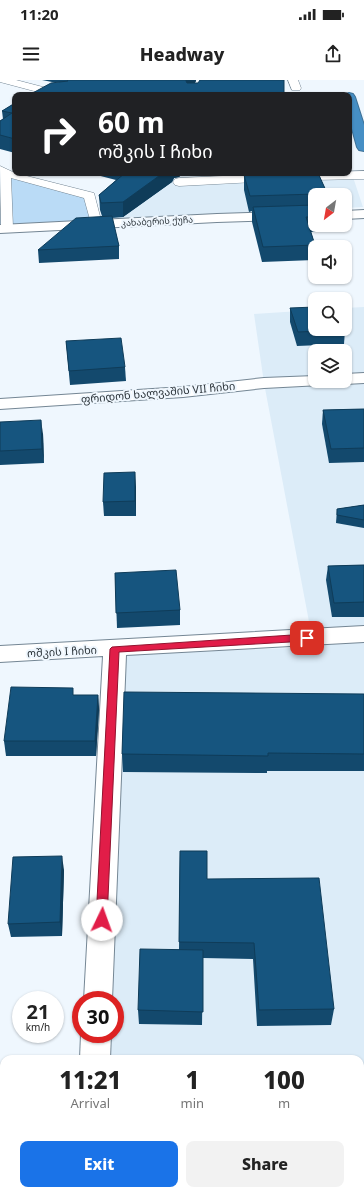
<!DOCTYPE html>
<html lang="en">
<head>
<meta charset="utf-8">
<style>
  :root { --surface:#fff; --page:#f2f2f2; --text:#222; --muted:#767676; --accent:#1a73e8 }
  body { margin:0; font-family:"Noto Sans","Noto Sans Georgian",sans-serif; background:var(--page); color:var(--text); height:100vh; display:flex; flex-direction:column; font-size:15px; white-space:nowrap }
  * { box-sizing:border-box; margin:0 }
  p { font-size:13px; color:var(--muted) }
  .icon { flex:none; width:22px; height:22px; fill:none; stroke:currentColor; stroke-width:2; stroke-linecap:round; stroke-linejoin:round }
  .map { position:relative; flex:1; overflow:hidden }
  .sheet { position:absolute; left:0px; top:975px; width:364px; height:140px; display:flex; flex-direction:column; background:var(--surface); border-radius:12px 12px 0 0; box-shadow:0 1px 3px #0004 }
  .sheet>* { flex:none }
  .banner { position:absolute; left:12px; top:12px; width:340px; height:84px; border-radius:8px; box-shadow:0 1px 3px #0004; background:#202124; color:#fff; overflow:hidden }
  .needle { width:26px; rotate:211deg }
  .fabs { position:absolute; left:308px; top:108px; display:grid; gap:8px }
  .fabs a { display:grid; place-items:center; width:44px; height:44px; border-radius:8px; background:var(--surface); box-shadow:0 1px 3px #0004; font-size:20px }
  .speed { position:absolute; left:12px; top:911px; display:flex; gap:8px; font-size:20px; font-weight:700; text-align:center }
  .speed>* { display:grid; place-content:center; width:52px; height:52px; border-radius:50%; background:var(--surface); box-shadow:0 1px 3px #0004; line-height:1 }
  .speed small { font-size:10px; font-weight:400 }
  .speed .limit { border:6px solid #d22; background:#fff; color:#111 }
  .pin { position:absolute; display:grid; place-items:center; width:34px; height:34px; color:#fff; margin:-17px; border-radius:8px; box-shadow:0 2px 6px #0006 }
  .me { position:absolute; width:44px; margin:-22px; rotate:3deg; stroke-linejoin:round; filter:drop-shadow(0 0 3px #0008) }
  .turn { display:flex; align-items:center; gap:14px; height:84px; padding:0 20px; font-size:18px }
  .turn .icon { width:52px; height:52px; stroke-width:2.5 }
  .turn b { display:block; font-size:28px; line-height:34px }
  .eta { display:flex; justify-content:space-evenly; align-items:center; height:68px; text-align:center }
  .eta b { font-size:24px; font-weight:800; line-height:28px }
  .primary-button { display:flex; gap:8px; margin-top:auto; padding:8px 20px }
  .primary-button a { flex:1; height:46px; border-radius:8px; background:var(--accent); color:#fff; font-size:16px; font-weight:800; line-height:46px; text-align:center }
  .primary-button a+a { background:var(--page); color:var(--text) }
  .status { display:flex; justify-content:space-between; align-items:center; height:28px; padding:0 20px; background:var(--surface); direction:ltr }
  .status svg { height:11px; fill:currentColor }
  header { display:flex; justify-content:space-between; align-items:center; height:52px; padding:0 20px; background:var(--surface); font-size:18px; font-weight:800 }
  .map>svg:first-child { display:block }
  .built { fill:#dcecf8 }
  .green { fill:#badbf6 }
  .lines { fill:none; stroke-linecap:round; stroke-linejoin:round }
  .lane-casing { stroke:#748694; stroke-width:1 }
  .street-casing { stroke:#748694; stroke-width:2 }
  .highway-casing { stroke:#3e7095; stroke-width:2 }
  .lane { fill:#fff; fill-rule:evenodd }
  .street { fill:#fff; fill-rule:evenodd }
  .highway { fill:#468fc5; fill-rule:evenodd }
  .wall { fill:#13496d }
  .shaded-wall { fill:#0f3c59 }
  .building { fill:#16557f; stroke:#0f3c59 }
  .route { fill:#e11d48; stroke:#92132f }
  .labels { text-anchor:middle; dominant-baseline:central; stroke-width:4; stroke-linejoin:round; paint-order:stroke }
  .far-street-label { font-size:9px; fill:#2e363c; stroke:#eff7fe }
  .street-label { font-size:11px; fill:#2e363c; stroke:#eff7fe }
</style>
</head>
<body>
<div class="status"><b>11:20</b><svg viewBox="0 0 49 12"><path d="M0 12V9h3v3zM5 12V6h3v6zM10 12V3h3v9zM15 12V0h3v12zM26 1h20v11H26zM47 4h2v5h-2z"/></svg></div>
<header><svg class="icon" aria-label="menu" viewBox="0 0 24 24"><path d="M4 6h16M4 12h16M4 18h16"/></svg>Headway<svg class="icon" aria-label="share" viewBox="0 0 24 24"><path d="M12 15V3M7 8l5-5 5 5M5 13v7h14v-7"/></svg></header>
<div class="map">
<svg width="364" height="1115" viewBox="0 0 364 1115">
  <rect width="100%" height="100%" fill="#eff7fe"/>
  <g class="built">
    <path d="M349,85L363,127L345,128V115H315V130L96,144L95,138L157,93H349Z"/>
    <path d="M364,227V294L345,295V271H315V298L270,303L364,304V1115H97V1111H360V979H102L103,954H115V920H105L118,575L313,567L310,547L264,303L254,234L315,230V249H345V228Z"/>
  </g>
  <path class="green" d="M0,90L5,93L90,116L96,144L0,149Z"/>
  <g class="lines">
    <g class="lane-casing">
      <g id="lane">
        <path d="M0,0H16L66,13L67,15H49L0,2Z"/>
        <path d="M288,0H298L301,8L300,10H292Z"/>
        <path d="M0,86L15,93L94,113L102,144L100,147H92L84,118L11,98L13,148L12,151H2L1,148Z"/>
        <path d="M364,91V99L312,100L308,99L306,96L310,93Z"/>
        <path d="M269,94L273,95L275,98L273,101L179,106L175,105L173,102L175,99L179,98Z"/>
      </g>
    </g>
    <g class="street-casing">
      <g id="street">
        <path d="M364,130V138L345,139V131Z"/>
        <path d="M315,131V139L217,142L0,153V145L217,134Z"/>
        <path d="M364,293V303L345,304L338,301H345V294Z"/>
        <path d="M315,296V301H324L321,305L264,308L183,317L0,329V319L183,307L264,298Z"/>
        <path d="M364,546V562L126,575L112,920H84L103,576L0,582V566Z"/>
        <path d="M81,954H111L110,979H80Z"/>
        <rect x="72" y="1111" width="32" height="4"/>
      </g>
    </g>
    <g class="highway-casing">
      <path id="highway" d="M349,13L353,14L355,17L364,45V71L359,70L357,67L349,38V15H344Z"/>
    </g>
    <use href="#lane" class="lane"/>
    <use href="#street" class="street"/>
    <use href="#highway" class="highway"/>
  </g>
  <g class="wall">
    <path d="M42,0H196L195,3L284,15L52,2Z"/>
    <path d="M15,23V73L0,69V41L3,39L2,31Z"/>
    <path d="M89,93H183L179,97L174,98L172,102L123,137L112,138L119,166V179L39,183L38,170L102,136L100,130L99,115L116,100Z"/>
    <path d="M270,93H318L328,115H315V145H336L335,151L311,152L315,165L314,180L262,182L252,142V131L249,132L244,110V95L271,93Z"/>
    <path d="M290,228L345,250L344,264L297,266L290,242Z"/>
    <path d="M66,261L125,287L126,301L70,305Z"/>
    <path d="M364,329V382L329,383L322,344L323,330Z"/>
    <path d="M0,342L43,354L44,383L0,385Z"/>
    <path d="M136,407V436H104L103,422Z"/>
    <path d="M364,425V448L336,443L337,429Z"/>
    <path d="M364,485V537H332L326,500L328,486Z"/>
    <path d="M115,493L180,530V545L117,548Z"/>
    <path d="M364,614V691H267V693L123,692L122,674Z"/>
    <path d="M74,615H98L99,629L96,676H6L4,661Z"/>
    <path d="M180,771L334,929L331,945L257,946L253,879L203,878L202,945L139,944L138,930L179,870Z"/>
    <path d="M64,790L62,856L11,857L8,844Z"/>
    <rect x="198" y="1111" width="99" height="4"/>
  </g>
  <g class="shaded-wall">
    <path d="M186,0H196V1L186,15Z"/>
    <path d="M163,93H183L179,97L174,98L172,102L123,137V122Z"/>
    <path d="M41,340L43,354L44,383L42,369Z"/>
    <path d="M135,392L136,407V436L135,421Z"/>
    <path d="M98,615L99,629L96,676L95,661Z"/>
    <path d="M62,776L64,790L62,856L60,842Z"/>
  </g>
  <g class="building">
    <path d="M67,0H186V1L187,3H198L200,0H284V15H29L51,3L68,1Z"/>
    <path d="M15,23V59L0,55V41L12,33L2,31Z"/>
    <path d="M125,93H163L123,122L101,123L99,115Z"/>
    <path d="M273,93H318L328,115H317L316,114L250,116L244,95Z"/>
    <path d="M315,125V137H306L315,165L263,167L253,127Z"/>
    <path d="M112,136L119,166L38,170L76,138Z"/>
    <path d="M315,227V249H345V250L298,252L290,228Z"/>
    <path d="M121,258L125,287L69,291L66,261Z"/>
    <path d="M364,329V368L331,369L323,330Z"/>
    <path d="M41,340L42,369L0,371V342Z"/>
    <path d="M135,392V421L103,422L104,393Z"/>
    <path d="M364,425V440L337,435V429Z"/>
    <path d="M364,485V522L334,523L328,486Z"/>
    <path d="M176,490L180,530L116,533L115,493Z"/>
    <path d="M11,607L73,608V615H98L95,661H4Z"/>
    <path d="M124,612L364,614V674L268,673V676L122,674Z"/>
    <path d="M180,771H207V799L319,798L334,929L259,930L254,863L179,862Z"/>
    <path d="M62,776L60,842L8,844L13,777Z"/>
    <path d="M140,869L203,870V932L138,930Z"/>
  </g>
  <path class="route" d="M307,554L311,558L307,561L119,572L107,840L105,844L102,845L98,844L96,840L110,569L112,567Z"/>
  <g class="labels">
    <g class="far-street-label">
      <text transform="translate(157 141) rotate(-3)">კახაბერის ქუჩა</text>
    </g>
    <g class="street-label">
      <text transform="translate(158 312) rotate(-5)">ფრიდონ ხალვაშის VII ჩიხი</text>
      <text transform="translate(62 571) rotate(-3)">ოშკის I ჩიხი</text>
    </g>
  </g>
</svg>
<div class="fabs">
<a><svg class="needle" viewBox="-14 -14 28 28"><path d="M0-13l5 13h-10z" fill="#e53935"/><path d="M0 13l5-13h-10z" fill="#767676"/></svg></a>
<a><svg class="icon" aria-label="sound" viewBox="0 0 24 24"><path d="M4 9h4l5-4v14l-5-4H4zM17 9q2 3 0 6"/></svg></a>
<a><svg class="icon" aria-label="search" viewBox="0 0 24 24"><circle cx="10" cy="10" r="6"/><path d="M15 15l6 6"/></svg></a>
<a><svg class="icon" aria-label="layers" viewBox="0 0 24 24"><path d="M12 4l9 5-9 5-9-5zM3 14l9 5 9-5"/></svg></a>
</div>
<div class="speed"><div>21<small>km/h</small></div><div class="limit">30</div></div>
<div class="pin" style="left:307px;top:558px;background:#d93025"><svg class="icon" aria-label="arrive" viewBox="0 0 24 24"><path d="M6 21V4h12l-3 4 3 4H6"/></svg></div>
<svg class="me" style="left:102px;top:840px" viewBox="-20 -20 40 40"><circle r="19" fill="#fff"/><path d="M0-13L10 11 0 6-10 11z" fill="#e11d48"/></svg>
<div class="banner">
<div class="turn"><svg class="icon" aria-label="right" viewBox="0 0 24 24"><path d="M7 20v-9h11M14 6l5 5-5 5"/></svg><div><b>60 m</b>ოშკის I ჩიხი</div></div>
</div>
<section class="sheet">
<div class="eta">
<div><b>11:21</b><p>Arrival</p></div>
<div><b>1</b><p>min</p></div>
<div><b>100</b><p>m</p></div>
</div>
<div class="primary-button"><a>Exit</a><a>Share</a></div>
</section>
</div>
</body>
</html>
